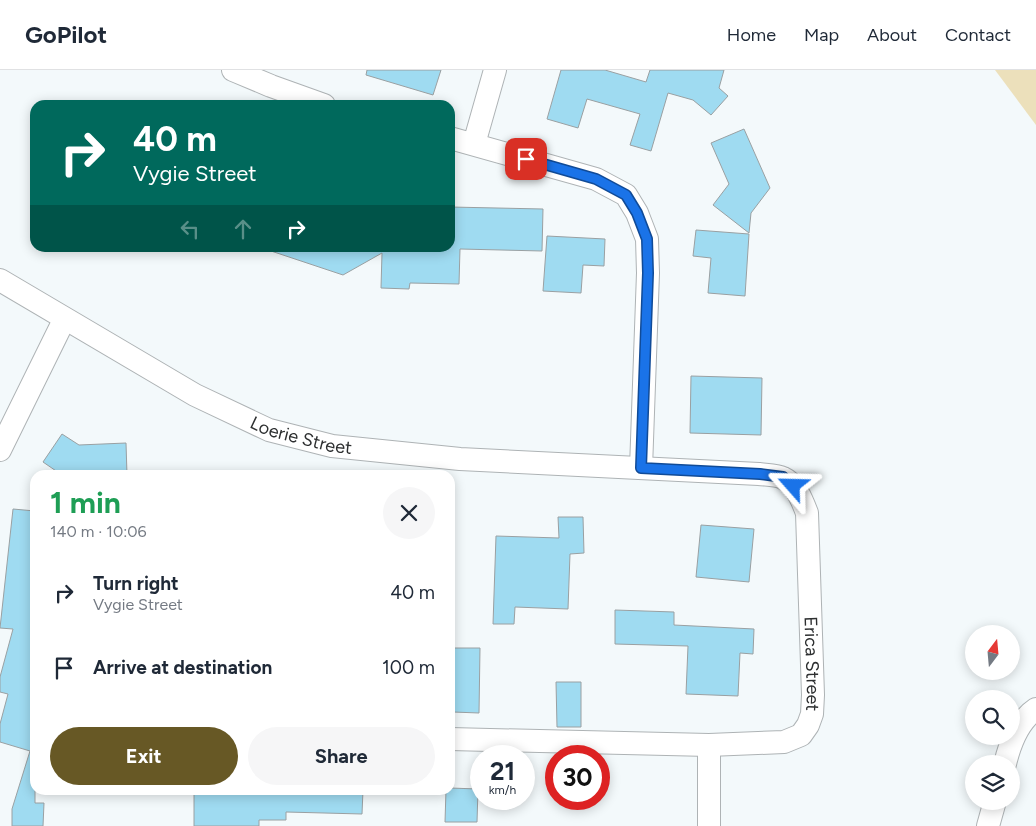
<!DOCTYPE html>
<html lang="en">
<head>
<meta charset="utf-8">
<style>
  :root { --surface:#fff; --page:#f6f6f7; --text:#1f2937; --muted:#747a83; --line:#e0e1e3; --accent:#675825 }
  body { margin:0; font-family:Figtree,sans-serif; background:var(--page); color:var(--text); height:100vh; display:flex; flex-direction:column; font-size:19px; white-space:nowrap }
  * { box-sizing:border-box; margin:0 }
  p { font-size:16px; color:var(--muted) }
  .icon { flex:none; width:28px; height:28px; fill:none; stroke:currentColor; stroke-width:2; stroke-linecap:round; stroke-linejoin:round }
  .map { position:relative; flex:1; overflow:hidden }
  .drawer { position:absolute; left:30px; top:400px; width:425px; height:325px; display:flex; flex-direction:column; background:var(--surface); border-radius:15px; box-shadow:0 2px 12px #0003 }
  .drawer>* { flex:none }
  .banner { position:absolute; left:30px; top:30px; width:425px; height:152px; border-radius:15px; box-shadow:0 2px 12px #0003; background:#00695c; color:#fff; overflow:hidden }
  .needle { width:32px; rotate:16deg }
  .fabs { position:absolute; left:965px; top:555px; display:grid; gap:10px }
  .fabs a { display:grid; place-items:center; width:55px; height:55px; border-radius:50%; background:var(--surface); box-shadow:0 2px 12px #0003; font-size:25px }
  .speed { position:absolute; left:470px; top:675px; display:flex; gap:10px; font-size:25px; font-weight:700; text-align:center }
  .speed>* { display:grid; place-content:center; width:65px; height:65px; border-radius:50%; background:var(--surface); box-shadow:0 2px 12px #0003; line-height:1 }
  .speed small { font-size:12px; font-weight:400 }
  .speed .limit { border:8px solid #d22; background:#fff; color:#111 }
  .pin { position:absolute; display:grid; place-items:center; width:42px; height:42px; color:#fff; margin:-21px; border-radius:10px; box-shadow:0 2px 8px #0006 }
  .me { position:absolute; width:55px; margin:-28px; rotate:295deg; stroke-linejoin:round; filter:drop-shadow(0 0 4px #0008) }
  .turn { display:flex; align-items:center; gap:18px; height:105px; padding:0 20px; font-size:22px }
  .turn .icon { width:65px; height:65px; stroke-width:2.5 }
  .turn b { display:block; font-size:35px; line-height:42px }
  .lanes { display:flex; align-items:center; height:48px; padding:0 20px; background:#0003; justify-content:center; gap:25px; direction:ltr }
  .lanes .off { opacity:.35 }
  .round { display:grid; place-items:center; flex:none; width:52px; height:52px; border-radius:26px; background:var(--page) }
  .summary { display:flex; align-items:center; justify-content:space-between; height:85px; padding:0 20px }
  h1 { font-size:30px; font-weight:700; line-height:38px; color:#1e9e55 }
  .button { display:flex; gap:10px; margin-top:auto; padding:10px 20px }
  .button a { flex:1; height:58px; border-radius:30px; background:var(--accent); color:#fff; font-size:20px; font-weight:700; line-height:58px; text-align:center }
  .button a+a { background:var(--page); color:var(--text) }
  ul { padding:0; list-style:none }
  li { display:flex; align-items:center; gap:15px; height:75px; padding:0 20px }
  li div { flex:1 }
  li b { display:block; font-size:19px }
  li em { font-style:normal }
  header { display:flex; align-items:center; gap:30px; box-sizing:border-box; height:70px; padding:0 25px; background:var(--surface); border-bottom:1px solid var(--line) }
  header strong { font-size:24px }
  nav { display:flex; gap:28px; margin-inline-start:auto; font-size:18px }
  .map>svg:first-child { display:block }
  .green { fill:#ece0bb }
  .building { fill:#9fdbf1; stroke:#9aa0a2 }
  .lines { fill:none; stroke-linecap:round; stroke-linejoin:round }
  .minor-casing { stroke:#aeb3b5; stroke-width:24 }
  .minor { stroke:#fff; stroke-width:22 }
  .route-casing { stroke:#114b97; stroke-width:12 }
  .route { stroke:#1a73e8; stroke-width:9 }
  .labels { text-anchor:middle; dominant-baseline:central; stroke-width:5; stroke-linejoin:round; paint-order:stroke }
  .street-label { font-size:18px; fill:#2d2f30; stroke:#fff }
</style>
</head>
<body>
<header>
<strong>GoPilot</strong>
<nav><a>Home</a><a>Map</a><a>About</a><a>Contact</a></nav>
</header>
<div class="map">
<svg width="1036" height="756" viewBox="0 0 1036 756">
  <rect width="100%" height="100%" fill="#f3f9fb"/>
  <path class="green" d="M995,0H1036V55Z"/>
  <g class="building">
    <path d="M367,0H441L433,25L366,5Z"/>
    <path d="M561,0H605L646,12L650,0H724L719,18L728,26L711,45L693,30L668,23L651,81L630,75L640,44L587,29L578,58L547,49Z"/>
    <path d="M744,59L770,118L751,143L749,163L713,135L729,114L711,73Z"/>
    <path d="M450,137L543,139L542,181L460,179L459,214L410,213L409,219L381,218L382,183L343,205L271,181L272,178H450Z"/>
    <path d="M696,160L749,164L745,226L708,223L711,188L693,186Z"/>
    <path d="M547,166L605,169L604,196L583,195L581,223L543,221Z"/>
    <path d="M691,306L762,308L761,365L690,363Z"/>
    <path d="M62,364L79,375L126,373L127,405H62L43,392Z"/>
    <path d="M13,439L35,441V733H44L43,756H12V739L30,681L0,672V654L8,624L0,622V607L13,559L0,558Z"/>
    <path d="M558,447H583L584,483L570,484L568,539L515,537L514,554H493L496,466L559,468Z"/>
    <path d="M701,455L754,459L749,512L696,507Z"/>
    <path d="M615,540L674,542V555L754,559L753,584L740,583L738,626L686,624L688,576L615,574Z"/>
    <path d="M454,578H480L479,643L453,642Z"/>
    <path d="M556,612H581V657H557Z"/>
    <path d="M450,718L478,719L477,752H445L446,720H450Z"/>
    <path d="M258,720H363L362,744L286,742V750H259V756H194V722Z"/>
  </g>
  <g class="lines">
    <g class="minor-casing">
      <g id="minor">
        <path d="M233,0L271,16L324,35"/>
        <path d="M450,68L596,109L626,125L637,143L647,169L648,203L641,398"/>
        <path d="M474,74L495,0"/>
        <path id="s1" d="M0,210L195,325L269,360L332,376L460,389L759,404C767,405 777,405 783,408C796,414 802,430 807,443L813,625L812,644L808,655L801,665L784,672L709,675L450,669"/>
        <path d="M0,380L64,250"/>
        <path d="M709,675V756"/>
        <path d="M1005,694C1010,673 1018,651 1036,639"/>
        <path d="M988,756L995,731"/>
      </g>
    </g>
    <use href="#minor" class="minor"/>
  </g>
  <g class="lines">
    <g class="route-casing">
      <path id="route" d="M526,89L596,109L626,125L637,143L647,169L648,203L641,398L760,404L783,407L793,416"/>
    </g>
    <use href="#route" class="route"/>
  </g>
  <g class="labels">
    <g class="street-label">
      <text stroke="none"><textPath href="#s1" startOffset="341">Loerie Street</textPath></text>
      <text stroke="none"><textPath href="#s1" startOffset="1020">Erica Street</textPath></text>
    </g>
  </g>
</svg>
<div class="fabs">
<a><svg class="needle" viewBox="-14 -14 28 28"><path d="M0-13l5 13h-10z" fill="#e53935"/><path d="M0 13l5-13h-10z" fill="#747a83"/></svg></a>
<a><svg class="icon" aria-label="search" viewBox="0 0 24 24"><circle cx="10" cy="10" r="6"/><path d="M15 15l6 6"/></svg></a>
<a><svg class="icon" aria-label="layers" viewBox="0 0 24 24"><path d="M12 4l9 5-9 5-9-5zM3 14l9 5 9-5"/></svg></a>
</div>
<div class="speed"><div>21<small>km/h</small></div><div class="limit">30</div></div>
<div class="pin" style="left:526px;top:89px;background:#d93025"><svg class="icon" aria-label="arrive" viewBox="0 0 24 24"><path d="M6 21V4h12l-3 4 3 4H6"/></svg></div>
<svg class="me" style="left:793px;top:416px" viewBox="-20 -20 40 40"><path d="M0-17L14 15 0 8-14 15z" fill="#1a73e8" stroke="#fff" stroke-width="4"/></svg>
<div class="banner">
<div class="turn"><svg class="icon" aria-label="right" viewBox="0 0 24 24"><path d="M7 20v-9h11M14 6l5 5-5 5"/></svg><div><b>40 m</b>Vygie Street</div></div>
<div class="lanes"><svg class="icon off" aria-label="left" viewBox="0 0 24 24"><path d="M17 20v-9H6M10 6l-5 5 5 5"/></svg><svg class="icon off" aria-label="ahead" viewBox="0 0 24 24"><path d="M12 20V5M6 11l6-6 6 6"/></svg><svg class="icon" aria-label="right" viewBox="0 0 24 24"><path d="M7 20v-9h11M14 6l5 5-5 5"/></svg></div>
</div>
<section class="drawer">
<div class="summary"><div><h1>1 min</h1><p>140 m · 10:06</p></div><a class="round"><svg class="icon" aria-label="close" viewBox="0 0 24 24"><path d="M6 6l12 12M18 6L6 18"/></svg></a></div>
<ul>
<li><svg class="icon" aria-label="right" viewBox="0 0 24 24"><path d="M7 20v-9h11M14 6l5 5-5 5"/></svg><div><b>Turn right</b><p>Vygie Street</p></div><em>40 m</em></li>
<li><svg class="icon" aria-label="arrive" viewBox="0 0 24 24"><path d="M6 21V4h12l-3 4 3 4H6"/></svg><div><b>Arrive at destination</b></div><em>100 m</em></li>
</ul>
<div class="button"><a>Exit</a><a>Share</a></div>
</section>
</div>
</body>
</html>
